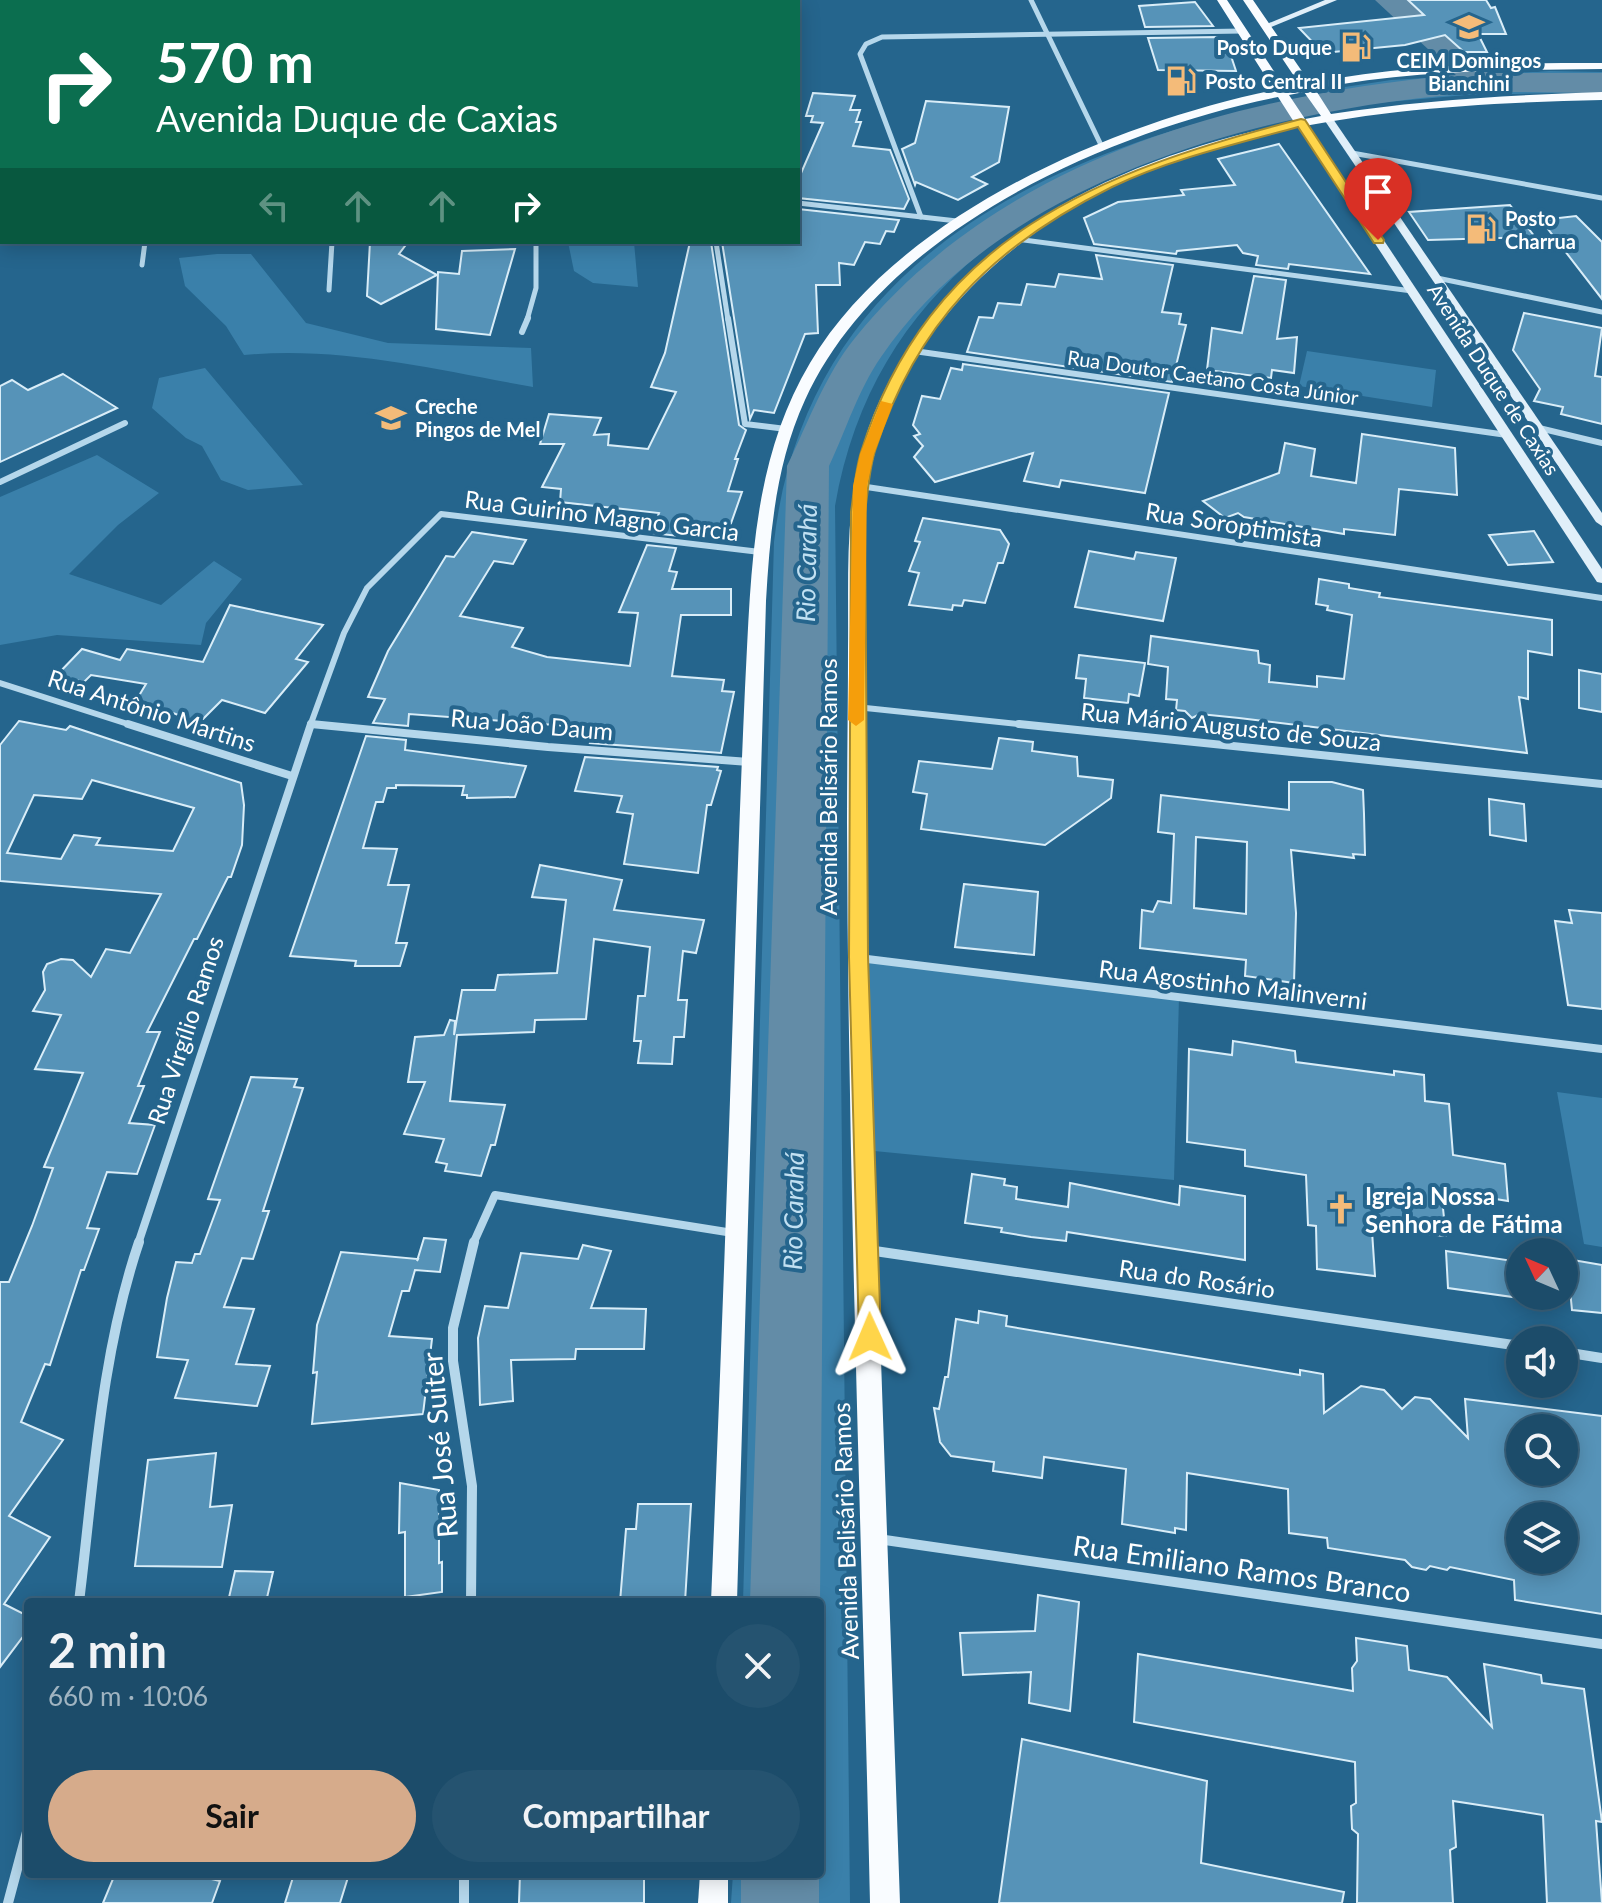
<!DOCTYPE html>
<html lang="pt">
<head>
<meta charset="utf-8">
<style>
  :root { --surface:#1c4c6a; --page:#255370; --text:#f1f3f6; --muted:#a0b4c1; --line:#3a637e; --accent:#d6ab8b }
  body { margin:0; font-family:Lato,sans-serif; background:var(--page); color:var(--text); height:100vh; display:flex; flex-direction:column; font-size:30px; white-space:nowrap }
  * { box-sizing:border-box; margin:0 }
  p { font-size:26px; color:var(--muted) }
  .icon { flex:none; width:44px; height:44px; fill:none; stroke:currentColor; stroke-width:2; stroke-linecap:round; stroke-linejoin:round }
  .map { position:relative; flex:1; overflow:hidden }
  .side { position:absolute; left:24px; top:1598px; width:800px; height:280px; display:flex; flex-direction:column; background:var(--surface); border-radius:8px; box-shadow:0 4px 20px #0003,0 0 0 2px var(--line) }
  .side>* { flex:none }
  .guide { position:absolute; left:0px; top:0px; width:800px; height:244px; box-shadow:0 4px 20px #0003,0 0 0 2px var(--line); background:#0b6e4f; color:#fff; overflow:hidden }
  .needle { width:52px; rotate:314deg }
  .buttons { position:absolute; left:1506px; top:1238px; display:grid; gap:16px }
  .buttons a { display:grid; place-items:center; width:72px; height:72px; border-radius:50%; background:var(--surface); box-shadow:0 4px 20px #0003,0 0 0 2px var(--line); font-size:40px }
  .pin { position:absolute; display:grid; place-items:center; width:68px; height:68px; color:#fff; margin:-82px -34px; border-radius:50% 50% 50% 0; rotate:-45deg; box-shadow:0 0 8px #0007 }
  .pin .icon { rotate:45deg }
  .me { position:absolute; width:88px; margin:-44px; rotate:359deg; stroke-linejoin:round; filter:drop-shadow(0 0 6px #0008) }
  .turn { display:flex; align-items:center; gap:28px; height:168px; padding:0 24px; font-size:36px }
  .turn .icon { width:104px; height:104px; stroke-width:2.5 }
  .turn b { display:block; font-size:56px; line-height:68px }
  .lanes { display:flex; align-items:center; height:76px; padding:0 24px; background:#0003; justify-content:center; gap:40px; direction:ltr }
  .lanes .off { opacity:.35 }
  .round { display:grid; place-items:center; flex:none; width:84px; height:84px; border-radius:42px; background:var(--page) }
  .overview { display:flex; align-items:center; justify-content:space-between; height:136px; padding:0 24px }
  h1 { font-size:48px; font-weight:700; line-height:60px }
  .cta { display:flex; gap:16px; margin-top:auto; padding:16px 24px }
  .cta a { flex:1; height:92px; border-radius:48px; background:var(--accent); color:#111; font-size:32px; font-weight:700; line-height:92px; text-align:center }
  .cta a+a { background:var(--page); color:var(--text) }
  .map>svg:first-child { display:block }
  .green { fill:#3a80aa }
  .lines { fill:none; stroke-linecap:round; stroke-linejoin:round }
  .river { fill:#638ca7; fill-rule:evenodd }
  .building { fill:#5693b8; stroke:#d9edf8; stroke-width:2; fill-rule:evenodd }
  .minor-far3 { stroke:#b5d7eb; stroke-width:5 }
  .minor-far2 { stroke:#b5d7eb; stroke-width:6 }
  .minor-far1 { stroke:#b5d7eb; stroke-width:8 }
  .minor { stroke:#b5d7eb; stroke-width:10 }
  .secondary { fill:#e0eff9; fill-rule:evenodd }
  .primary { fill:#f9fcff; fill-rule:evenodd }
  .route { fill:#ffd54a; stroke:#a68a30; stroke-width:2 }
  .slow { fill:#f59e0b }
  .labels { text-anchor:middle; dominant-baseline:central; stroke-width:8; stroke-linejoin:round; paint-order:stroke }
  .far-poi-label { font-size:20px; font-weight:bold; fill:#fff; stroke:#25658d; text-anchor:start }
  .far-street-label { font-size:20px; fill:#fff; stroke:#25658d }
  .street-label { font-size:24px; fill:#fff; stroke:#25658d }
  .poi-label { font-size:24px; font-weight:bold; fill:#fff; stroke:#25658d; text-anchor:start }
  .water-label { font-size:26px; font-style:italic; fill:#c1e0f2; stroke:#25658d }
  .near-street-label { font-size:28px; fill:#fff; stroke:#25658d }
</style>
</head>
<body>
<div class="map">
<svg width="1602" height="1903" viewBox="0 0 1602 1903">
  <rect width="100%" height="100%" fill="#25658d"/>
  <g class="green">
    <rect x="183" y="0" width="482" height="2"/>
    <path d="M1550,71L1602,72V92L1466,95L1342,106L1331,102L1323,93L1325,90L1391,80Z"/>
    <path d="M1267,106L1275,122C1063,170 875,274 835,506L850,1903H731L733,1874H820V1602H743L774,542C805,273 1028,159 1267,106Z"/>
    <path d="M568,242H634L638,287L593,283L574,271Z"/>
    <path d="M217,254H251L306,323L388,343L531,348L533,387C437,370 343,346 244,355L226,326L185,286L179,258Z"/>
    <path d="M1307,351L1436,370L1432,407L1299,386Z"/>
    <path d="M205,368L303,485L248,490L221,480L202,446L186,438L152,408L159,378Z"/>
    <path d="M97,455L159,493L118,525L69,574L161,605L214,561L242,579L206,623L201,645L57,635L0,645V497Z"/>
    <path d="M859,957L1179,997L1174,1180L864,1150Z"/>
    <path d="M1557,1092L1602,1098V1247L1584,1244Z"/>
  </g>
  <g class="lines">
    <g class="river">
      <path d="M1375,0H1408L1491,73H1602V93C1556,93 1509,90 1463,94C1262,110 1001,180 881,357C858,390 846,430 829,466L820,1602H750L787,466C808,423 825,375 855,338C1001,158 1234,96 1456,75Z"/>
      <rect x="741" y="1874" width="78" height="29"/>
    </g>
  </g>
  <g class="building">
    <path d="M1408,0H1486L1491,8L1495,7L1506,34H1478L1487,52H1464L1445,35L1405,45L1323,53L1299,28L1424,15Z"/>
    <path d="M1195,2L1213,26L1145,27L1139,6Z"/>
    <path d="M1219,37L1228,47L1236,71L1158,70L1148,38Z"/>
    <path d="M813,93L855,96L850,110H860L856,122H861L853,146L890,150L909,199L904,209L798,198V180L823,123L811,122L813,116H806Z"/>
    <path d="M926,101L1009,107L999,162L972,177L987,184L958,200L916,182L915,185L902,149L915,143Z"/>
    <path d="M1279,144L1370,274L1289,264L1288,269L1256,265L1258,256L1243,253L1237,245L1177,251L1176,254L1094,244L1084,218L1118,202L1184,195L1181,190L1235,185L1218,159Z"/>
    <path d="M1510,205L1535,237L1428,240L1409,212Z"/>
    <path d="M798,209L899,220L894,232L886,231L880,244L865,242L854,265L839,263L840,285H816L818,333L805,334L774,413L754,410L750,419L722,242H798Z"/>
    <path d="M1576,216L1602,242V299L1541,220Z"/>
    <path d="M370,242H408L399,254L437,275L381,304L367,296Z"/>
    <path d="M690,242H711L739,425L746,430L735,459H738L728,491L742,492L729,529L683,524L679,536L651,533L659,513L560,502L561,489L542,487L564,444H540L549,414L601,418L594,435L609,434L608,445L648,449L676,392L651,387L665,353Z"/>
    <path d="M515,249L490,335L436,329L438,272L459,274L462,251Z"/>
    <path d="M1096,255L1173,265L1162,312L1181,314L1179,324L1186,325L1172,382L967,352L979,317L993,318L998,303L1021,305L1027,284L1055,287L1059,274L1102,279Z"/>
    <path d="M1254,276L1286,280L1277,339L1297,337L1294,373L1272,370L1271,378L1207,370L1212,328L1242,333Z"/>
    <path d="M1524,313L1602,328L1595,376L1602,377V424L1561,414L1563,407L1534,401L1540,389L1513,350Z"/>
    <path d="M963,364L1169,393L1145,493L1061,480L1059,487L1024,481L1033,453L935,482L914,457L923,446L914,436L920,434L913,425L922,396L940,399L951,368L962,370Z"/>
    <path d="M63,374L117,408L0,462V386L12,380L28,390Z"/>
    <path d="M1362,434L1455,448L1457,495L1399,489L1395,535L1344,529V534L1244,517L1238,513L1225,518L1203,501L1279,473L1285,443L1315,449L1311,476L1356,483Z"/>
    <path d="M923,518L1000,530L1009,544L1003,563H998L985,603L964,600L962,606L953,605L952,610L909,605L919,573L909,571L920,542L915,541Z"/>
    <path d="M1534,531L1553,562L1508,565L1489,535Z"/>
    <path d="M472,532L526,540L513,564L494,561L460,616L523,628L512,647L547,657L630,666L638,613L619,612L647,545L676,548L669,571L677,572L672,589H731V615H681L672,676L724,680L722,691L734,692L721,753L590,743L595,728L409,714L408,726L373,723L385,699L368,697L388,651L446,556L454,557Z"/>
    <path d="M1089,551L1134,559L1136,552L1176,558L1163,621L1075,607Z"/>
    <path d="M1319,579L1349,584V588L1380,593L1379,597L1552,620V655L1528,651V699L1519,697L1527,753L1239,718L1200,714L1192,718L1185,711L1176,710L1177,700L1166,699L1168,667L1148,664L1151,636L1258,651L1259,663L1270,665L1269,682L1317,687V676L1344,679L1352,615L1327,610L1328,606L1316,604Z"/>
    <path d="M230,605L323,625L296,659L308,662L265,713L222,700L202,720L195,717L192,720L154,706L134,704L146,684L91,675L84,682L56,676L82,649L120,660L127,649L203,662Z"/>
    <path d="M1079,655L1145,663L1139,696L1129,694L1128,703L1084,698L1086,679L1076,678Z"/>
    <path d="M1579,670L1602,674V712L1579,708Z"/>
    <path d="M19,721L66,730L70,726L241,783L244,805L242,845L231,877H228L197,939H194L147,1032H160L138,1086H144L129,1123L155,1125L137,1174L107,1172L87,1228L99,1229L84,1270H81L50,1365L45,1364L21,1422L63,1440L9,1516L50,1537L4,1604L28,1616V1630L0,1667V1282H9L32,1226L53,1168L44,1167L83,1073L35,1069L61,1015L33,1011L45,990L43,972L47,964L61,959L73,960L91,977L106,949L130,953L161,894L0,881V745ZM92,780L194,808L173,851L96,845L100,838L74,835L61,859L7,853L34,795L82,799Z"/>
    <path d="M366,736L406,740L405,750L526,766L515,797L467,798V795H462L464,786L396,785V788H387L383,802H376L363,848L397,849L388,885H409L396,943H407L400,966H355L356,961L290,956Z"/>
    <path d="M999,738L1033,742L1032,751L1077,757L1078,776L1113,780L1111,798L1045,845L921,829L927,794L913,792L919,761L992,769Z"/>
    <path d="M585,757L718,767L717,770L721,771L711,805H707L698,873L624,864L633,814L617,812L622,796L575,791Z"/>
    <path d="M1289,782H1332L1363,790L1364,814L1365,855L1353,854L1354,858L1291,850L1296,913L1294,983L1245,976L1246,960L1140,948L1142,910L1153,912L1158,901L1171,903L1174,834L1158,832L1161,795L1289,810ZM1196,837L1247,842L1246,914L1194,908Z"/>
    <path d="M1489,799L1524,804L1526,841L1490,835Z"/>
    <path d="M540,865L622,880L614,910L704,920L696,953L683,951L678,1000H687L684,1037H674L672,1064L638,1063L641,1041H634L638,996H645L650,947L594,939L586,1019L535,1020L534,1032L457,1035L450,1101L505,1105L495,1145H491L481,1176L445,1171L447,1164L436,1162L444,1139L404,1134L425,1082H408L415,1037L444,1035L450,1020L455,1021L454,1035L462,990H495L498,975L557,973L566,900L532,897Z"/>
    <path d="M964,884L1038,892L1034,955L955,947Z"/>
    <path d="M1569,910L1602,913V1009L1568,1005L1555,921L1572,923Z"/>
    <path d="M1233,1041L1295,1051L1296,1062L1394,1075V1071L1424,1075L1425,1101L1449,1104L1453,1155L1505,1164L1508,1201L1441,1190L1446,1236L1372,1231L1375,1276L1317,1269L1316,1226L1308,1225L1306,1175L1245,1166V1150L1187,1142L1189,1049L1232,1055Z"/>
    <path d="M251,1077L297,1079L294,1087L303,1088L263,1211H269L253,1259L242,1258L224,1307L254,1309L236,1364L270,1366L257,1406L175,1398L188,1360L157,1357L167,1298L176,1262L192,1263L195,1254H200L220,1200L208,1199Z"/>
    <path d="M972,1174L1005,1179L1004,1185L1017,1187L1016,1199L1068,1207L1070,1183L1179,1205L1180,1186L1245,1196V1260L1067,1232L1066,1241L1031,1237L1001,1232L1002,1228L965,1223Z"/>
    <path d="M424,1238L446,1240L440,1272L415,1270L409,1291H402L389,1336L432,1339L423,1414L312,1424L317,1372L313,1373L317,1325L341,1252L418,1259L417,1261Z"/>
    <path d="M583,1245L611,1251L591,1308L646,1309L644,1349H576L575,1359L511,1360L513,1401L480,1405L478,1338L485,1306L508,1308L521,1253L578,1259Z"/>
    <path d="M1446,1251L1520,1262V1298L1448,1288Z"/>
    <path d="M1567,1259L1602,1265V1313L1572,1310Z"/>
    <path d="M979,1311L1007,1316L1006,1326L1300,1375V1370L1323,1374L1324,1413L1361,1386L1384,1390L1402,1409L1415,1397L1430,1399L1468,1438L1465,1399L1602,1416V1614L1515,1600L1514,1580L1450,1567L1447,1570L1430,1566L1426,1570L1412,1567L1405,1560L1328,1548L1327,1538L1289,1533L1288,1489L1187,1473L1186,1530L1175,1528V1533L1122,1524L1126,1469L1044,1457L1042,1478L993,1471L994,1462L951,1456L940,1442L934,1408L939,1409L945,1377H948L956,1319L978,1323ZM1520,1428H1564V1472H1520ZM1520,1516H1564V1560H1520Z"/>
    <path d="M216,1453L210,1507L232,1505L222,1567L135,1566L148,1460Z"/>
    <path d="M400,1483L439,1490V1563L442,1562V1592L405,1597V1532L399,1533Z"/>
    <path d="M638,1504H691L685,1602H620L626,1529H636Z"/>
    <path d="M235,1571L273,1572L266,1602H228Z"/>
    <path d="M1038,1595L1079,1602L1070,1711L1029,1703L1031,1672L963,1675L960,1633L1035,1631Z"/>
    <path d="M1356,1638L1407,1646L1409,1670L1447,1677L1492,1727L1484,1664L1541,1675L1542,1683L1584,1689L1602,1822L1596,1821L1602,1903H1547L1543,1815L1453,1801L1456,1847L1450,1850L1453,1903H1357L1358,1834L1352,1829L1351,1806L1356,1803L1355,1762L1134,1722L1138,1654L1353,1691L1352,1668L1357,1661Z"/>
    <path d="M1022,1739L1207,1781L1201,1863L1344,1892L1342,1903H999Z"/>
    <path d="M115,1874H190L220,1881L212,1903H103Z"/>
    <path d="M294,1874H349L340,1903H285Z"/>
    <path d="M520,1874H644V1903H519Z"/>
  </g>
  <g class="lines">
    <g class="minor-far3">
      <path d="M1031,0L1102,147"/>
      <path d="M1352,153L1602,198"/>
      <path d="M798,203L957,221"/>
      <path d="M921,217L860,54L866,44L882,37L1242,31"/>
      <path d="M1016,239L1412,291"/>
      <path d="M716,242L728,320"/>
      <path d="M142,265L145,242"/>
      <path d="M1437,278L1602,312"/>
      <path d="M329,290L332,242"/>
      <path d="M527,320L536,288V242"/>
    </g>
    <g class="minor-far2">
      <path d="M728,318L745,424L786,429"/>
      <path d="M522,332L528,318"/>
      <path d="M914,351L1507,435"/>
      <path d="M1539,428L1602,443"/>
      <path d="M0,482L125,423"/>
      <path d="M860,486L1602,598"/>
      <path d="M0,683L134,726"/>
      <path d="M856,707L1038,726"/>
      <path d="M311,724L330,726"/>
      <path d="M310,726L344,633L367,588L441,514L760,552"/>
    </g>
    <g class="minor-far1">
      <path d="M128,724L292,776"/>
      <path d="M311,724L548,747L749,762"/>
      <path d="M1019,724L1602,784"/>
      <path d="M859,958L1602,1049"/>
      <path d="M138,1244L311,724"/>
      <path d="M473,1244L495,1195L733,1233"/>
    </g>
    <g class="minor">
      <path d="M868,1250L1520,1346"/>
      <path d="M1564,1352L1602,1358"/>
      <path d="M878,1539L1602,1644"/>
      <path d="M79,1602C94,1482 100,1357 139,1242"/>
      <path d="M471,1602L472,1486L453,1361V1328L474,1242"/>
      <path d="M464,1874V1903"/>
      <path d="M8,1903L28,1828"/>
    </g>
    <g class="secondary">
      <path d="M1325,0H1337L1269,28L1262,26Z"/>
      <path d="M1325,116H1331L1602,513V526L1596,522L1323,118Z"/>
      <path d="M1298,121L1306,123L1602,569V583L1597,582L1296,123Z"/>
    </g>
    <g class="primary">
      <path d="M1217,0H1227L1285,88L1300,85L1243,0H1253L1310,83C1406,64 1505,63 1602,63V69C1506,70 1409,70 1315,89L1331,114C1421,100 1511,95 1602,92V100C1371,105 1095,127 940,323C904,367 878,425 869,481C859,539 866,598 866,656C865,753 866,850 868,947C877,1266 889,1584 900,1903H870C862,1543 848,1183 847,823C847,765 848,708 848,650C849,563 842,481 880,400C958,231 1122,158 1294,122L1278,97C1106,132 882,231 805,400C776,463 770,533 766,601L737,1602H711C720,1385 728,1168 735,950C738,863 741,775 745,688C751,576 751,462 810,363C897,215 1113,123 1274,90ZM1304,92L1321,116L1305,119L1289,95Z"/>
      <path d="M700,1874H728V1903H698Z"/>
    </g>
  </g>
  <path class="route" d="M1301,119L1305,120L1384,240L1383,243H1374L1298,127C1236,144 1170,159 1112,187C993,246 916,323 875,451C869,470 868,492 865,512L868,957L881,1337L877,1344L870,1347L862,1344L859,1337L849,957L851,512C854,492 855,471 861,452C929,236 1100,171 1301,119Z"/>
  <path class="slow" d="M881,401L893,404L874,454L867,486L864,720L856,726L848,720L853,486L860,454Z"/>
  <defs>
    <g id="school-bare" transform="scale(2.4)"><path d="M0-5L7-2L0 1L-7-2ZM-4 1L0 2.5L4 1V4Q0 6-4 4Z" fill="#f4bb79" stroke="#25658d" stroke-width="2.5" paint-order="stroke"/></g>
    <g id="fuel-bare" transform="scale(2.4)"><path d="M-5.5-6h7V0h2V4h1.3V-2.5L3-4.5l.8-.8L6-3V5H2.5V1h-1V6h-7ZM-4.2-4.7v3.2H.2V-4.7Z" fill="#f4bb79" stroke="#25658d" stroke-width="2.5" paint-order="stroke"/></g>
    <g id="church-bare" transform="scale(2.4)"><path d="M-1.2-6h2.4v3.5h3.3v2.4h-3.3V6h-2.4V-.1h-3.3v-2.4h3.3Z" fill="#f4bb79" stroke="#25658d" stroke-width="2.5" paint-order="stroke"/></g>
  </defs>
  <g fill-rule="evenodd">
    <use href="#school-bare" x="1469" y="27"/>
    <use href="#fuel-bare" x="1356" y="47"/>
    <use href="#fuel-bare" x="1181" y="81"/>
    <use href="#fuel-bare" x="1481" y="229"/>
    <use href="#school-bare" x="391" y="418"/>
    <use href="#church-bare" x="1341" y="1209"/>
  </g>
  <g class="labels">
    <g class="far-poi-label">
      <text x="1332" y="47" text-anchor="end">Posto Duque</text>
      <text x="1469" y="60" text-anchor="middle">CEIM Domingos<tspan x="1469" dy="23">Bianchini</tspan></text>
      <text x="1205" y="81">Posto Central II</text>
      <text x="1505" y="218">Posto<tspan x="1505" dy="23">Charrua</tspan></text>
      <text x="415" y="406">Creche<tspan x="415" dy="23">Pingos de Mel</tspan></text>
    </g>
    <g class="far-street-label">
      <text transform="translate(1213 377) rotate(8)">Rua Doutor Caetano Costa Júnior</text>
      <text transform="translate(1494 379) rotate(57)">Avenida Duque de Caxias</text>
    </g>
    <g class="street-label">
      <text transform="translate(602 515) rotate(7)">Rua Guirino Magno Garcia</text>
      <text transform="translate(1234 524) rotate(9)">Rua Soroptimista</text>
      <text transform="translate(152 710) rotate(18)">Rua Antônio Martins</text>
      <text transform="translate(532 724) rotate(5)">Rua João Daum</text>
      <text transform="translate(1231 726) rotate(6)">Rua Mário Augusto de Souza</text>
      <text transform="translate(827 787) rotate(-90)">Avenida Belisário Ramos</text>
      <text transform="translate(1233 984) rotate(7)">Rua Agostinho Malinverni</text>
      <text transform="translate(185 1030) rotate(-72)">Rua Virgílio Ramos</text>
      <text transform="translate(1197 1278) rotate(8)">Rua do Rosário</text>
      <text transform="translate(845 1531) rotate(-92)">Avenida Belisário Ramos</text>
    </g>
    <g class="poi-label">
      <text x="1365" y="1195">Igreja Nossa<tspan x="1365" dy="28">Senhora de Fátima</tspan></text>
    </g>
    <g class="water-label">
      <text transform="translate(806 563) rotate(-89)">Rio Carahá</text>
      <text transform="translate(793 1211) rotate(-89)">Rio Carahá</text>
    </g>
    <g class="near-street-label">
      <text transform="translate(439 1445) rotate(-95)">Rua José Suiter</text>
      <text transform="translate(1242 1568) rotate(8)">Rua Emiliano Ramos Branco</text>
    </g>
  </g>
</svg>
<div class="buttons">
<a><svg class="needle" viewBox="-14 -14 28 28"><path d="M0-13l5 13h-10z" fill="#e53935"/><path d="M0 13l5-13h-10z" fill="#a0b4c1"/></svg></a>
<a><svg class="icon" aria-label="sound" viewBox="0 0 24 24"><path d="M4 9h4l5-4v14l-5-4H4zM17 9q2 3 0 6"/></svg></a>
<a><svg class="icon" aria-label="search" viewBox="0 0 24 24"><circle cx="10" cy="10" r="6"/><path d="M15 15l6 6"/></svg></a>
<a><svg class="icon" aria-label="layers" viewBox="0 0 24 24"><path d="M12 4l9 5-9 5-9-5zM3 14l9 5 9-5"/></svg></a>
</div>
<div class="pin" style="left:1378px;top:240px;background:#d93025"><svg class="icon" aria-label="arrive" viewBox="0 0 24 24"><path d="M6 21V4h12l-3 4 3 4H6"/></svg></div>
<svg class="me" style="left:870px;top:1337px" viewBox="-20 -20 40 40"><path d="M0-17L14 15 0 8-14 15z" fill="#ffd54a" stroke="#fff" stroke-width="4"/></svg>
<div class="guide">
<div class="turn"><svg class="icon" aria-label="right" viewBox="0 0 24 24"><path d="M7 20v-9h11M14 6l5 5-5 5"/></svg><div><b>570 m</b>Avenida Duque de Caxias</div></div>
<div class="lanes"><svg class="icon off" aria-label="left" viewBox="0 0 24 24"><path d="M17 20v-9H6M10 6l-5 5 5 5"/></svg><svg class="icon off" aria-label="ahead" viewBox="0 0 24 24"><path d="M12 20V5M6 11l6-6 6 6"/></svg><svg class="icon off" aria-label="ahead" viewBox="0 0 24 24"><path d="M12 20V5M6 11l6-6 6 6"/></svg><svg class="icon" aria-label="right" viewBox="0 0 24 24"><path d="M7 20v-9h11M14 6l5 5-5 5"/></svg></div>
</div>
<section class="side">
<div class="overview"><div><h1>2 min</h1><p>660 m · 10:06</p></div><a class="round"><svg class="icon" aria-label="close" viewBox="0 0 24 24"><path d="M6 6l12 12M18 6L6 18"/></svg></a></div>
<div class="cta"><a>Sair</a><a>Compartilhar</a></div>
</section>
</div>
</body>
</html>
